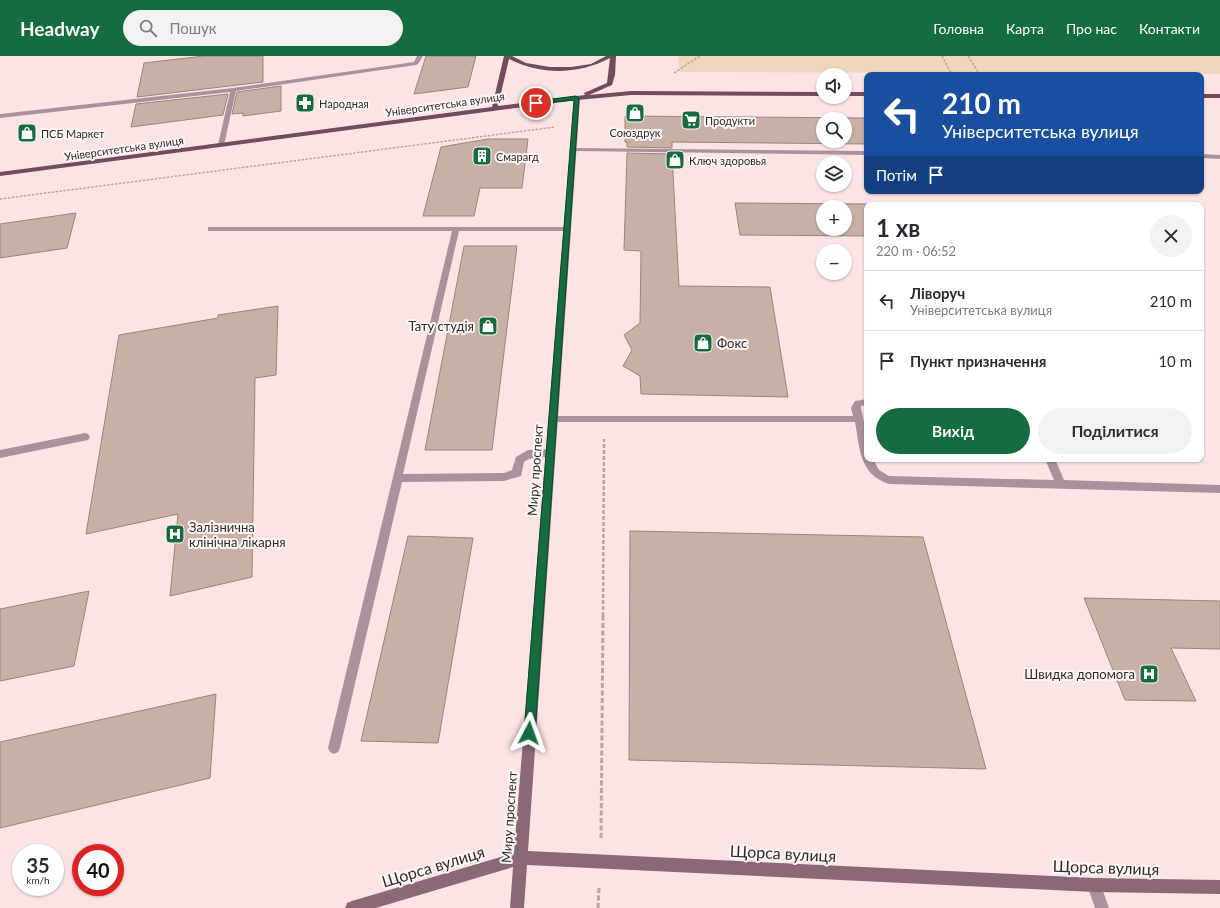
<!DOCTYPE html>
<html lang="uk">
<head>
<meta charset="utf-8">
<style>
  :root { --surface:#fff; --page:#f2f2f3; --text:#2b2b33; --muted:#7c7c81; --line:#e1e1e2; --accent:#156c3e }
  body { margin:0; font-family:Lato,sans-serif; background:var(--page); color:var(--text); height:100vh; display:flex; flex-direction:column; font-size:15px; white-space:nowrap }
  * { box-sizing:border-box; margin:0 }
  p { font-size:13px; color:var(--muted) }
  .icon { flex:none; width:22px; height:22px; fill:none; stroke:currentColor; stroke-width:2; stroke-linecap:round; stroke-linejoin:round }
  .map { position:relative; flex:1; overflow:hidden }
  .panel { position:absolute; left:864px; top:146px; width:340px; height:260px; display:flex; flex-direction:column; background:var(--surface); border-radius:8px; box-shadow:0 1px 3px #0004 }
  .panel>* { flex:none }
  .hud { position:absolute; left:864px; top:16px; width:340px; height:122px; border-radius:8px; box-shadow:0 1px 3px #0004; background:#1a4fa0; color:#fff; overflow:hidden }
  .fabs { position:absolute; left:816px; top:12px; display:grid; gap:8px }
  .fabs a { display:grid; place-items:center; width:36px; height:36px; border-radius:50%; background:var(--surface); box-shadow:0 1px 3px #0004; font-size:20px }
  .speed { position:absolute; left:12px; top:788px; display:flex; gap:8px; font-size:20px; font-weight:700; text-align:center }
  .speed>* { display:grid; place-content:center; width:52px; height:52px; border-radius:50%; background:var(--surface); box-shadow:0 1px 3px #0004; line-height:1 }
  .speed small { font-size:10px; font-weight:400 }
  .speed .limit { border:6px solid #d22; background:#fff; color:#111 }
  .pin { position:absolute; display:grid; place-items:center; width:34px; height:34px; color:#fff; margin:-17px; border:2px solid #fff; border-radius:50%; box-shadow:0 1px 4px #0007 }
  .me { position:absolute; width:44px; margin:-22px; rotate:4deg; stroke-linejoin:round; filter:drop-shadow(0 0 3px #0008) }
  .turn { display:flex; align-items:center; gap:14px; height:84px; padding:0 12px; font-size:18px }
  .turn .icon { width:52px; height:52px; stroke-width:2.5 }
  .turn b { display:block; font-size:28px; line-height:34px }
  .then { display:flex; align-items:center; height:38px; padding:0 12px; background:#0003; gap:8px; font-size:15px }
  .round { display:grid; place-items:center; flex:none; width:42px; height:42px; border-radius:21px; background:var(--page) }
  .overview { display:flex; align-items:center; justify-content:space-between; height:68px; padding:0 12px }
  h1 { font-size:24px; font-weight:700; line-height:30px }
  .action { display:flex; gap:8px; margin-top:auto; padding:8px 12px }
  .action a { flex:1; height:46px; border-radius:24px; background:var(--accent); color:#fff; font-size:16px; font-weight:700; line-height:46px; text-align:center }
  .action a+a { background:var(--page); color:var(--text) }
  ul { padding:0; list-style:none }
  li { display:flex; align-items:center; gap:12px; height:60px; padding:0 12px; border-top:1px solid var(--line) }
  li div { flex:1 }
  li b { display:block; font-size:15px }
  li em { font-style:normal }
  header { display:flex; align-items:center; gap:24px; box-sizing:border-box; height:56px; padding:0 20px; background:var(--accent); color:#fff }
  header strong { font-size:19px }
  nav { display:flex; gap:22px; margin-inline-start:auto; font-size:14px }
  .search { width:280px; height:36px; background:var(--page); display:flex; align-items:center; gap:10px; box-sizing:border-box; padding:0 14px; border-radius:22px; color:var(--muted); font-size:15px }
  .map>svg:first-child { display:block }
  .green { fill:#eed7bc }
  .building { fill:#c9b0a5; stroke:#9b8479; fill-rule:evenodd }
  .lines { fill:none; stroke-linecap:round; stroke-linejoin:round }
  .path-far2 { stroke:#b8a4a4; stroke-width:1.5; stroke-dasharray:2.5 1.5; stroke-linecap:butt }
  .path-far1 { stroke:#b8a4a4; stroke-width:2.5; stroke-dasharray:4 2; stroke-linecap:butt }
  .path { stroke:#b8a4a4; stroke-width:3; stroke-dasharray:5 2.5; stroke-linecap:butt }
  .lane { fill:#aa929c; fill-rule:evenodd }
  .secondary { fill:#8a6877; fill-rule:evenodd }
  .primary { fill:#734b5d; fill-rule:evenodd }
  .route { fill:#156c3e; stroke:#0e4628 }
  .labels { text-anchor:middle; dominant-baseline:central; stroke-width:4; stroke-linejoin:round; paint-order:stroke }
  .far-poi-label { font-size:11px; fill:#342929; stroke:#fcf6f6; text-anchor:start }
  .far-street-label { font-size:11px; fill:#342929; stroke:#fcf6f6 }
  .poi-label { font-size:13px; fill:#342929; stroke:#fcf6f6; text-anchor:end }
  .street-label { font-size:13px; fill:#342929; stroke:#fcf6f6 }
  .near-street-label { font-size:16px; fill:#342929; stroke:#fcf6f6 }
</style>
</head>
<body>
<header>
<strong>Headway</strong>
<div class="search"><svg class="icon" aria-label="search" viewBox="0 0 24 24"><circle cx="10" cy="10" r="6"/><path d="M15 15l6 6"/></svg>Пошук</div>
<nav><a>Головна</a><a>Карта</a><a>Про нас</a><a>Контакти</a></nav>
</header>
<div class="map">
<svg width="1220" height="852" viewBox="0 0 1220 852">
  <rect width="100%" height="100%" fill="#fce4e4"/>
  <path class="green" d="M678,0H1220V18L680,16Z"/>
  <g class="building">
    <path d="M204,0H263V26L137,41L144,7Z"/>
    <path d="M426,0H476L468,31L414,38Z"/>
    <path d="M281,30V55L243,60V57L232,58L237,36Z"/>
    <path d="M228,38L223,59L131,71L136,48Z"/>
    <path d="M625,60L867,62V88L672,86V92L627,91V86H625ZM823,63H845V85H823Z"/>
    <path d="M488,83H528L522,132H480L474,160H423L441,91Z"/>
    <path d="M627,97L672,98L679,230L770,231L788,341L641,338L640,320L623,310L632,294L624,279L640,267L641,195L624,194Z"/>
    <path d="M735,147L867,148V180L740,179ZM823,151H845V173H823Z"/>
    <path d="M76,157L67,192L0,202V168Z"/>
    <path d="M464,190H517L492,394H425Z"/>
    <path d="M278,250L276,319L255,322L252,521L170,540L178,458L86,478L119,279L218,262V259Z"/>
    <path d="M630,475L923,481L986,713L629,704Z"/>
    <path d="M408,480L473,482L438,687L361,685Z"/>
    <path d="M89,535L74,610L0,625V553Z"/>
    <path d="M1084,542L1220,545V593L1171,592L1196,645L1125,644Z"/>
    <path d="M216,638L210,722L0,772V686Z"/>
  </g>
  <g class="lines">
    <g class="path-far2">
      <path d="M942,0L952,19"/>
      <path d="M968,0L980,19"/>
      <path d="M674,17L700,0"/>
      <path d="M0,143L555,71"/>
    </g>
    <path class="path-far1" d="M603,560L604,383"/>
    <g class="path">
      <path d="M601,782L603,559"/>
      <path d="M598,852L599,831"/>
    </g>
    <g class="lane">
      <path d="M417,0H423L418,8L416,9L236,35L224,89L221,91L218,89L230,36L0,62V58L233,32L414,6Z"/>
      <path d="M574,92L867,95V99L572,95V93Z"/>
      <path d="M1201,98L1220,99V103L1201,102Z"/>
      <path d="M208,171H567L571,173L567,175H459L403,418L504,417L512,414L516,401L528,394L550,393L553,394L555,397L553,400C543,403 533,399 524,406L521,420L504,425L402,426L340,692L338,696L334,698L330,696L328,692L452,175H208Z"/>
      <path d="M867,343V349L861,350V352L867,380V403H873L879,414L889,420L1054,424L1045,403H1055L1064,424L1220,429V437L889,428C859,418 860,393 855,366H553L548,363L553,360H853L851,352L855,345Z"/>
      <path d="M85,377L88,378L90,381L88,384L0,402V394Z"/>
      <path d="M1094,822L1099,824L1109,852H1095L1087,829L1089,824Z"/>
    </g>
    <path class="secondary" d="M577,40L580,42L528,795L1094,822L1220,824V838L1094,836L527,809L524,852H510L513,811L376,852H345L347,847L352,845L514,797L574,42Z"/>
    <g class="primary">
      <path d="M504,0H512L526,7L550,11H571L591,8L606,0H616L615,19L612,29L589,39L631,35L823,36V40L631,39L577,44L0,120V116L492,51ZM610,2L607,27L584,37L585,39L498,50L509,3C541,19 578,19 610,2Z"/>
      <rect x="845" y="36" width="22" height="4"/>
      <rect x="1201" y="38" width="19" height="4"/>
    </g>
  </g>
  <path class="route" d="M576,40L579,42L535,677L533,681L529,683L525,681L524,677L574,44L536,48L533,47L536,45Z"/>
  <defs>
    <g id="pharmacy-square" transform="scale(1)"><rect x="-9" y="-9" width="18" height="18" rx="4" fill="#156c3e" stroke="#fcf6f6"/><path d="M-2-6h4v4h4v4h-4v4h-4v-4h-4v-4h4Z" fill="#fff"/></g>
    <g id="shop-square" transform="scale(1)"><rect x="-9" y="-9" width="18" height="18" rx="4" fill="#156c3e" stroke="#fcf6f6"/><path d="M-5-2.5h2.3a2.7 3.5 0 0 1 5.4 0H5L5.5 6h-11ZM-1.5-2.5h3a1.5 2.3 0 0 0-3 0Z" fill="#fff"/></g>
    <g id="supermarket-square" transform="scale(1)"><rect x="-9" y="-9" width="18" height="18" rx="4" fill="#156c3e" stroke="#fcf6f6"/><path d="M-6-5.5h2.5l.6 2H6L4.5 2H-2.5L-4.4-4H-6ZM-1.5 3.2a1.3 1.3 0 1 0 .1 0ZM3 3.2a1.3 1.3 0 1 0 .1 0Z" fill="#fff"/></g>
    <g id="building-square" transform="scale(1)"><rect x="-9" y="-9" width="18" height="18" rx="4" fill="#156c3e" stroke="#fcf6f6"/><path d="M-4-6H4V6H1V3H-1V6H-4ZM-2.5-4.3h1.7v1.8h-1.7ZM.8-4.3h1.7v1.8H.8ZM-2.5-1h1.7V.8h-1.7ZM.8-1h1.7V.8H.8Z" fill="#fff"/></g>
    <g id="hospital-square" transform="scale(1)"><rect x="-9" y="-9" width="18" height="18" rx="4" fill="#156c3e" stroke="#fcf6f6"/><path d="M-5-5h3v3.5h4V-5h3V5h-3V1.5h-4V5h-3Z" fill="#fff"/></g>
  </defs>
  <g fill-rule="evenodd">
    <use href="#pharmacy-square" x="305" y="47"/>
    <use href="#shop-square" x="635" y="57"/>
    <use href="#supermarket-square" x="691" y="64"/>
    <use href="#shop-square" x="27" y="77"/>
    <use href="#building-square" x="482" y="100"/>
    <use href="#shop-square" x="675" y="104"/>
    <use href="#shop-square" x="488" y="270"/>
    <use href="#shop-square" x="703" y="287"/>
    <use href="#hospital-square" x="175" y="478"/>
    <use href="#hospital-square" x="1149" y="618"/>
  </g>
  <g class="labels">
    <g class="far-poi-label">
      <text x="319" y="47">Народная</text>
      <text x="705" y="64">Продукти</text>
      <text x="635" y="76" text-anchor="middle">Союздрук</text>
      <text x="41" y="77">ПСБ Маркет</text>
      <text x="496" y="100">Смарагд</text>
      <text x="689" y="104">Ключ здоровья</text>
    </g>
    <g class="far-street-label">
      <text transform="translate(445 48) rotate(-8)">Університетська вулиця</text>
      <text transform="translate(124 92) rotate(-8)">Університетська вулиця</text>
    </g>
    <g class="poi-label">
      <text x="474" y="270">Тату студія</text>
      <text x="717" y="287" text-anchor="start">Фокс</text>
      <text x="189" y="471" text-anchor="start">Залізнична<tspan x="189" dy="15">клінічна лікарня</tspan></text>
      <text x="1135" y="618">Швидка допомога</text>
    </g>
    <g class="street-label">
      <text transform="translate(535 414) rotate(-86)">Миру проспект</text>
      <text transform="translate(509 761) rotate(-86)">Миру проспект</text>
    </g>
    <g class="near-street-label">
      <text transform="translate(783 797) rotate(3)">Щорса вулиця</text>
      <text transform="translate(433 810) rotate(-17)">Щорса вулиця</text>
      <text transform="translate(1106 811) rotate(2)">Щорса вулиця</text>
    </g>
  </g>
</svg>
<div class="fabs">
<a><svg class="icon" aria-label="sound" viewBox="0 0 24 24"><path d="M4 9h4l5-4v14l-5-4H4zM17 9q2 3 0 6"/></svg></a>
<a><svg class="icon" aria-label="search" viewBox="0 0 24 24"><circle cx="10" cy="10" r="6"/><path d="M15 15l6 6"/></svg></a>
<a><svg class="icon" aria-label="layers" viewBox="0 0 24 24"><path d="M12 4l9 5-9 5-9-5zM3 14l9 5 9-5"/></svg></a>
<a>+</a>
<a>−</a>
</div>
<div class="speed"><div>35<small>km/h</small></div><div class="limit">40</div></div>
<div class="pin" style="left:536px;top:47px;background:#d93025"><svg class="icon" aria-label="arrive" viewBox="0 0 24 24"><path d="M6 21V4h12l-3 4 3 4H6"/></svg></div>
<svg class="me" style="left:529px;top:677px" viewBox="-20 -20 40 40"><path d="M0-17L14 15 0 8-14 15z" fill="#156c3e" stroke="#fff" stroke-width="4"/></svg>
<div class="hud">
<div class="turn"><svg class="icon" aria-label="left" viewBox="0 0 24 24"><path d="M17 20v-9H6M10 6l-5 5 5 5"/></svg><div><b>210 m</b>Університетська вулиця</div></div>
<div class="then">Потім<svg class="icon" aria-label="arrive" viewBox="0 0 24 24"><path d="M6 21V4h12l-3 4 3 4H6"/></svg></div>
</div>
<section class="panel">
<div class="overview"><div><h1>1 хв</h1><p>220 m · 06:52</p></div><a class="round"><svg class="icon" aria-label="close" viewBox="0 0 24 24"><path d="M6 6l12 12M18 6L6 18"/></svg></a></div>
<ul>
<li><svg class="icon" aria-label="left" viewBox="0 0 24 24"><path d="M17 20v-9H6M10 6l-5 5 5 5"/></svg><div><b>Ліворуч</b><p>Університетська вулиця</p></div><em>210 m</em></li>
<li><svg class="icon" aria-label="arrive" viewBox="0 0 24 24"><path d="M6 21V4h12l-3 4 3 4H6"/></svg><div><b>Пункт призначення</b></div><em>10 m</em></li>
</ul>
<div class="action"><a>Вихід</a><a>Поділитися</a></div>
</section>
</div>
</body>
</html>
